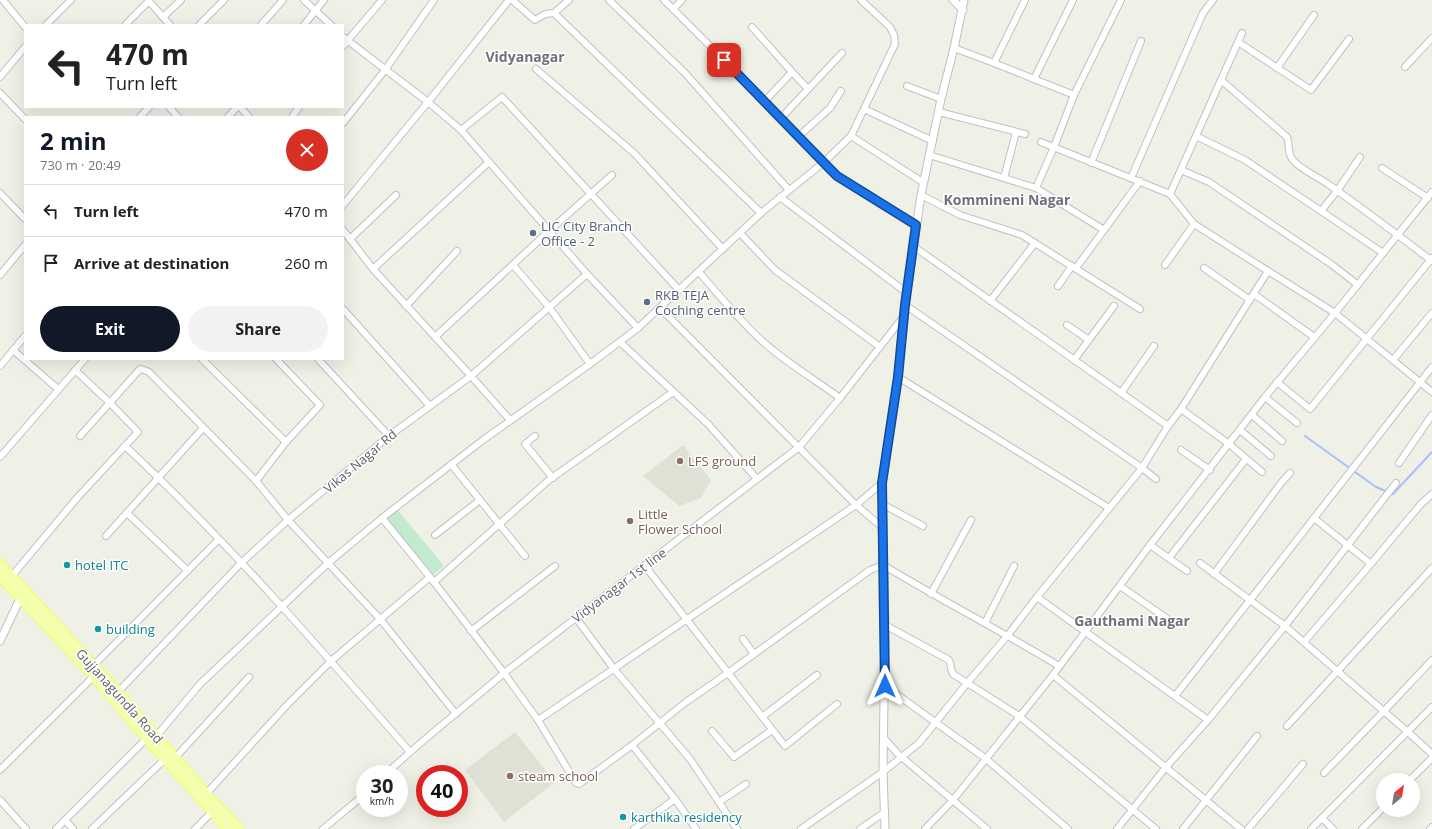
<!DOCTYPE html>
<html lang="en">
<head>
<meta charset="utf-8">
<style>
  :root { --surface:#fff; --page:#f2f2f2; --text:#222; --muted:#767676; --line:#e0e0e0; --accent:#111827 }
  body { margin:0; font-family:"Open Sans",sans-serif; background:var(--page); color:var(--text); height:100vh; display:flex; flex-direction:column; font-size:15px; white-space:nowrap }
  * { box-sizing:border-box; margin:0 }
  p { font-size:13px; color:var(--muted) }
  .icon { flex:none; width:22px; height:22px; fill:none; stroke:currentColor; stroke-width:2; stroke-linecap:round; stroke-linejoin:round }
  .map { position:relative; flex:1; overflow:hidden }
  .drawer { position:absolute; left:24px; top:116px; width:320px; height:244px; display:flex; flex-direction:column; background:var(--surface); border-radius:0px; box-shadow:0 4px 16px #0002 }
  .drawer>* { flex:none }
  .banner { position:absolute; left:24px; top:24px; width:320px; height:84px; border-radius:0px; box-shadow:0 4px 16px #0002; background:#fff; color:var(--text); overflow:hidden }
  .needle { width:26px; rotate:30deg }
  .controls { position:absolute; left:1376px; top:773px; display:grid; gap:8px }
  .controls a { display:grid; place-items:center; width:44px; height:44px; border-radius:50%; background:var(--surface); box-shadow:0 4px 16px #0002; font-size:20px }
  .speed { position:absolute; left:356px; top:765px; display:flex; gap:8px; font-size:20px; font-weight:700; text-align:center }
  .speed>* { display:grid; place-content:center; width:52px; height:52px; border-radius:50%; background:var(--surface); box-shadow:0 4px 16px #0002; line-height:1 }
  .speed small { font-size:10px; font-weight:400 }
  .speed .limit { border:6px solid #d22; background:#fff; color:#111 }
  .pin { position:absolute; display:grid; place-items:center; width:34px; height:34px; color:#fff; margin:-17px; border-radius:8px; box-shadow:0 2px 6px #0006 }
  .me { position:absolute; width:44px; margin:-22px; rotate:0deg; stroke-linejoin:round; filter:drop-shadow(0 0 3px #0008) }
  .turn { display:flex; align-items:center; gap:14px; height:84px; padding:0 16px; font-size:18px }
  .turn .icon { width:52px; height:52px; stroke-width:2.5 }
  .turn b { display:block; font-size:28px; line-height:34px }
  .round { display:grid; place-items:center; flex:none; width:42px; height:42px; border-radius:21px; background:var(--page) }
  .summary { display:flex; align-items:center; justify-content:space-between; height:68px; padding:0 16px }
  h1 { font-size:24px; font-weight:700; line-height:30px; color:var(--accent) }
  .primary-button { display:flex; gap:8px; margin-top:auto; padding:8px 16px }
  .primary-button a { flex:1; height:46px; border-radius:24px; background:var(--accent); color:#fff; font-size:16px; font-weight:700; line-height:46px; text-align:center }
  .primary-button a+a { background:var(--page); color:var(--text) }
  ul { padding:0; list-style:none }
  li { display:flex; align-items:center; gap:12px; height:52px; padding:0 16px; border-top:1px solid var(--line) }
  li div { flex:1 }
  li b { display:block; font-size:15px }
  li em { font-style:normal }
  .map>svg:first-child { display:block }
  .education { fill:#e0e1d5 }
  .green { fill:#c1eace }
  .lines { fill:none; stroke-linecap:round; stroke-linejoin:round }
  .stream { stroke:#a8beff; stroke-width:2 }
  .minor-casing { stroke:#bfc1c8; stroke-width:8 }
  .tertiary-casing { stroke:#bfc1c8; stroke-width:9 }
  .primary-casing { stroke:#f8fd53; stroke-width:11 }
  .minor { stroke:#fff; stroke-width:6 }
  .tertiary { stroke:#fff; stroke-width:7 }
  .primary { stroke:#f3ffad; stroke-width:9 }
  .route-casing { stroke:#114b97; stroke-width:10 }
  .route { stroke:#1a73e8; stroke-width:7 }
  .service-dot { fill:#5c6f8a; stroke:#fff; stroke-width:1.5 }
  .education-dot { fill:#8d6e63; stroke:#fff; stroke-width:1.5 }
  .culture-dot { fill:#0f9aa8; stroke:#fff; stroke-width:1.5 }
  .labels { text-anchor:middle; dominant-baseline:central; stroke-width:3; stroke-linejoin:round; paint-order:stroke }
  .service-label { font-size:13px; fill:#4e5e75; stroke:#fff; text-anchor:start }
  .street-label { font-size:13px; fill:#5d5f68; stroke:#fff }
  .education-label { font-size:13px; fill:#785e54; stroke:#fff; text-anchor:start }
  .culture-label { font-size:13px; fill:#0d838f; stroke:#fff; text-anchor:start }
  .neighbourhood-label { font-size:14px; font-weight:bold; fill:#6e707a; stroke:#fff }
</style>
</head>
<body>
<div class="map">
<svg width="1432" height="829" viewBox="0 0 1432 829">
  <rect width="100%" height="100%" fill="#f0f1e6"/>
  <g class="education">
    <path d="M683,445L711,480L701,498L679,506L643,476Z"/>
    <path d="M515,732L555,782L504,822L465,770Z"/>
  </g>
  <path class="green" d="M396,508L444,566L430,577L382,518Z"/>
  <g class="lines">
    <path class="stream" d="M1305,436L1376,487L1393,494L1432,452"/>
    <g class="minor-casing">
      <g id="minor">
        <path d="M3,0L25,27"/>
        <path d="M148,0L170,25"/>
        <path d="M304,0L331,25"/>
        <path d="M512,0L535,20L545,14L554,13L761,213"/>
        <path d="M609,0L685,73L789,190"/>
        <path d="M664,0L765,101L823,163L837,176L916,225"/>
        <path d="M673,9L682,0"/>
        <path d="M554,13L569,0"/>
        <path d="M163,17L181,0"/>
        <path d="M46,25L71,0"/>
        <path d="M125,25L149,1"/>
        <path d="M199,25L224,0"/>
        <path d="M261,25L283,0"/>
        <path d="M304,25L324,0"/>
        <path d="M752,27L792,72L765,101"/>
        <path d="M343,37L428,102L461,130L587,274L638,328L761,213L823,163L851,136L895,44L894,35L890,27L861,0"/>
        <path d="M1238,42L1311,90L1349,39"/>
        <path d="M343,46L382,0"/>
        <path d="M954,48L994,63L1074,95"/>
        <path d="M994,63L1025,0"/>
        <path d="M1405,67L1432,38"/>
        <path d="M1277,68L1314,15"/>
        <path d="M536,69L634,153L723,249"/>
        <path d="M792,72L808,89"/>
        <path d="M0,77L25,47"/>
        <path d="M1034,79L1073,0"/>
        <path d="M1221,80L1287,137C1290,145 1287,154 1293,160C1300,169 1318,177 1328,184C1363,209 1398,235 1432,261"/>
        <path d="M907,86L941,99"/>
        <path d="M0,93L25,119"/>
        <path d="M169,107L178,117"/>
        <path d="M240,107L249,117"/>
        <path d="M864,109L933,141"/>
        <path d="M939,112L1025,134"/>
        <path d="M140,117L149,107"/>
        <path d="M228,117L237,107"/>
        <path d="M292,117L299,107"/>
        <path d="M781,118L842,53"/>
        <path d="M343,123L385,70L434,0"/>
        <path d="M461,130L502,97L679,290"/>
        <path d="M851,136L924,183"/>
        <path d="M1196,136L1245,160L1321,211L1337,191L1360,157"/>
        <path d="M798,137L830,108L841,91"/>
        <path d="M1041,142L1170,194L1194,224L1268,271L1335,313L1432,392"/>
        <path d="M929,155L1036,188L1104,230"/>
        <path d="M1091,163L1141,41"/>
        <path d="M1382,168L1428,198"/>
        <path d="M1181,170L1209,182L1331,264L1358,285"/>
        <path d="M1004,178L1016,132"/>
        <path d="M1131,178L1203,13L1213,0"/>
        <path d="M1036,188L1054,147L1074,95L1121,0"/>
        <path d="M0,193L25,219"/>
        <path d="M1170,194L1242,33"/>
        <path d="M921,195L960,215L1022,235L1140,309"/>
        <path d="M780,197L907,293"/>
        <path d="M343,205L428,102L509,0"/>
        <path d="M1321,211L1383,253"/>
        <path d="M740,233L775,270L880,347"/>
        <path d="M350,239L396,195"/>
        <path d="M913,246L1168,426"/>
        <path d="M513,265L549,307L590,364"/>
        <path d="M1165,265L1194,224"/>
        <path d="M1076,268L1140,181"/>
        <path d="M1204,268L1250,300"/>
        <path d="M373,269L489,162"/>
        <path d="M699,272C719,295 738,319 761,340C785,362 814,379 840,398"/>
        <path d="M0,275L25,245"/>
        <path d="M1058,286L1072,266"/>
        <path d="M1254,294L1314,337"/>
        <path d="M990,301L1035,243"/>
        <path d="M905,305L1142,468L1156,479"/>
        <path d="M406,306L457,251"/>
        <path d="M660,308L856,505L882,527"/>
        <path d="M343,309L430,406"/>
        <path d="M1067,325L1089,340"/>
        <path d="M435,337L549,231L612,175"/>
        <path d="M620,342L708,424L757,479"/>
        <path d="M13,350L58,389"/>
        <path d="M202,359L286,442"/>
        <path d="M318,359L389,436"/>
        <path d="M1074,360L1114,306"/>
        <path d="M1393,360L1432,313"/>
        <path d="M0,366L25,336"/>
        <path d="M75,370L109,402L138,432L125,446C226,540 319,647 410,752"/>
        <path d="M898,377L1109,508"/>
        <path d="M1277,382L1310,409L1432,258"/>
        <path d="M1121,393L1154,346"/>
        <path d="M1265,397L1297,423"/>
        <path d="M1181,409L1229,444L1262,472"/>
        <path d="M1252,415L1282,441"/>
        <path d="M510,420L471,376L587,274"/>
        <path d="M1240,430L1271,456"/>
        <path d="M80,436L140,369L144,370L149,372L256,481L288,520L381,620L456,714"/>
        <path d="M535,436L525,444L553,478"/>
        <path d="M1181,450L1210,470"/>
        <path d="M0,457L85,359"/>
        <path d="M1399,463L1432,415"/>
        <path d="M451,464L525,556"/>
        <path d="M256,481L286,442L320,405L276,359"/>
        <path d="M882,504L923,526"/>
        <path d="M127,513L188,571"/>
        <path d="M382,518L483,440L590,364L638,328"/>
        <path d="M1314,518L1371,564"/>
        <path d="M435,535L480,500"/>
        <path d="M106,536L203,428"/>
        <path d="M1150,545L1187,571"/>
        <path d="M1169,558L1246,459"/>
        <path d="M1200,563L1285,626L1396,483"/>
        <path d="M645,566L785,746L837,704"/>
        <path d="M1214,574L1281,483L1290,473"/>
        <path d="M11,577L77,498L125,446"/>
        <path d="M434,582L549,480L673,392"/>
        <path d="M1120,586L1172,622"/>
        <path d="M931,594L971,520"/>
        <path d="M1037,597L1208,720"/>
        <path d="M576,618L614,669L690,759L737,829"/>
        <path d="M985,623L1014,566"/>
        <path d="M885,625L949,660C952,665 950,670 953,674L1019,716L1156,829"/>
        <path d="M471,631L555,566"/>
        <path d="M743,639L754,654"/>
        <path d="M1304,642L1364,572L1421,504L1432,494"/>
        <path d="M94,665L218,540"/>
        <path d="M1053,675L1241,829"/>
        <path d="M885,686L985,758L1068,829"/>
        <path d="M118,692L241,563L288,520L389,436L471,376L373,269L343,230"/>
        <path d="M1175,696L1432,367"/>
        <path d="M762,717L817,675"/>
        <path d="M538,720L856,505L882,483"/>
        <path d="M1287,726L1432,568"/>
        <path d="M712,731L734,757L772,730"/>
        <path d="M883,737L898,754L987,829"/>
        <path d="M154,739L200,684L327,564L382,518L434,582L504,673L538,720L576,783L579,784L631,746L686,702L728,673L870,570L883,565C941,600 1001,631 1059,666"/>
        <path d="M632,745L675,799L696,829"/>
        <path d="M175,758L249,677"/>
        <path d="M0,770L94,676"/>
        <path d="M1324,773L1384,711L1432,660"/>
        <path d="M386,774C424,738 465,707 504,673L799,447L840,398L904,316"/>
        <path d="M1410,780L1432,758"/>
        <path d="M206,794L287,705L331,661L430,577"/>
        <path d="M0,800L26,829"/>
        <path d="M719,802L746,784"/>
        <path d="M1322,818L1333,829"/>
        <path d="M65,820L73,829"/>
        <path d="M56,829L147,738"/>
        <path d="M92,829L165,759"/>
        <path d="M195,829L212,812"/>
        <path d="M323,829L365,794"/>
        <path d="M634,829L675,799"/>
        <path d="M801,829L883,772L919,743L968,682L1008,635L1037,597L1142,468L1168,426L1181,409L1268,271"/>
        <path d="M860,829L885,812"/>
        <path d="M925,829L953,800L1053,675L1150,545L1265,397L1335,313L1432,192"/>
        <path d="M1117,829L1166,767L1208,720L1285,626L1408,732L1432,754"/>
        <path d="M1183,829L1257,736"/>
        <path d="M1248,829L1303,764"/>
        <path d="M1311,829L1432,707"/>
        <path d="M1362,829L1383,808"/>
        <path d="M1430,829L1432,827"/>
      </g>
    </g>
    <g class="tertiary-casing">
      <g id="tertiary">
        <path d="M953,0L963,10"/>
        <path d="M0,641L18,603L25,595"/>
        <path d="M885,829L883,772L885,625L882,483L898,377L905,305L921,195L941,99L954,48L964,0"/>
      </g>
    </g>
    <g class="primary-casing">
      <g id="primary">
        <path d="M0,564L118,692L206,794L239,829"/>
        <path d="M0,576L94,676L151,743L228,829"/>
      </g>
    </g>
    <use href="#minor" class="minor"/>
    <use href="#tertiary" class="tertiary"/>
    <use href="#primary" class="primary"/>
  </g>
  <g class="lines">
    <g class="route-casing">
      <path id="route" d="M724,60L830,169L837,176L916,225L905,305L898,377L882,483L885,686"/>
    </g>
    <use href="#route" class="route"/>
  </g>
  <g class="service-dot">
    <circle cx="533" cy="233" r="4"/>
    <circle cx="647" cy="302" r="4"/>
  </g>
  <g class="education-dot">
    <circle cx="680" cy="461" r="4"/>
    <circle cx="630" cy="521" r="4"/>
    <circle cx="510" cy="776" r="4"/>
  </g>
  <g class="culture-dot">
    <circle cx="67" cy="565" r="4"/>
    <circle cx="98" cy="629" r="4"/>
    <circle cx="623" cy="817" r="4"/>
  </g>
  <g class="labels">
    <g class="service-label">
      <text x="541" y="226">LIC City Branch<tspan x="541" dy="15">Office - 2</tspan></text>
      <text x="655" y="295">RKB TEJA<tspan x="655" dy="15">Coching centre</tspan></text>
    </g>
    <g class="street-label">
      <text transform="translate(360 461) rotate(-40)">Vikas Nagar Rd</text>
      <text transform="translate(619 585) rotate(-37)">Vidyanagar 1st line</text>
      <text transform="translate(120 696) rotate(48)">Gujjanagundla Road</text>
    </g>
    <g class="education-label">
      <text x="688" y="461">LFS ground</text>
      <text x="638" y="514">Little<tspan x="638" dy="15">Flower School</tspan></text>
      <text x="518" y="776">steam school</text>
    </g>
    <g class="culture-label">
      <text x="75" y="565">hotel ITC</text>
      <text x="106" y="629">building</text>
      <text x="631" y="817">karthika residency</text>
    </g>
    <g class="neighbourhood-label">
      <text x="525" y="56">Vidyanagar</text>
      <text x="1007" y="199">Kommineni Nagar</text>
      <text x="1132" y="620">Gauthami Nagar</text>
    </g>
  </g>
</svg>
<div class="controls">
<a><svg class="needle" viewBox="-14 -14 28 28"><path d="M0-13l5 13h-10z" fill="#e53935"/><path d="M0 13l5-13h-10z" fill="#767676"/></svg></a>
</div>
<div class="speed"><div>30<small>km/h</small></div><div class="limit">40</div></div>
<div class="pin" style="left:724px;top:60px;background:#d93025"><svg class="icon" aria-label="arrive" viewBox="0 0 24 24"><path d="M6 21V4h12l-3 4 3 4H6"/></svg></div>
<svg class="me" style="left:885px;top:686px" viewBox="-20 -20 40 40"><path d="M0-17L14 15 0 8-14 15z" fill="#1a73e8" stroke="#fff" stroke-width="4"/></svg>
<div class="banner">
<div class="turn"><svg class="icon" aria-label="left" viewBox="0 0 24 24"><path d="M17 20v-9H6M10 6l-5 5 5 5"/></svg><div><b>470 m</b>Turn left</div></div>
</div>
<section class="drawer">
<div class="summary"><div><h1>2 min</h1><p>730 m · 20:49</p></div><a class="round" style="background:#d93025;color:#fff"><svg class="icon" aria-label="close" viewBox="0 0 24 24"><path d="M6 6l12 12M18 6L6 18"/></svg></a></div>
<ul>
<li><svg class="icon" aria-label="left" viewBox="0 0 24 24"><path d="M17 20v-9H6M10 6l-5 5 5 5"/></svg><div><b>Turn left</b></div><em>470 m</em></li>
<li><svg class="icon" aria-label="arrive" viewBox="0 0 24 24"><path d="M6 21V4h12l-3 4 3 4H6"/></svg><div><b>Arrive at destination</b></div><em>260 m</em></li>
</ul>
<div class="primary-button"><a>Exit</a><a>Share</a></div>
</section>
</div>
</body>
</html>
